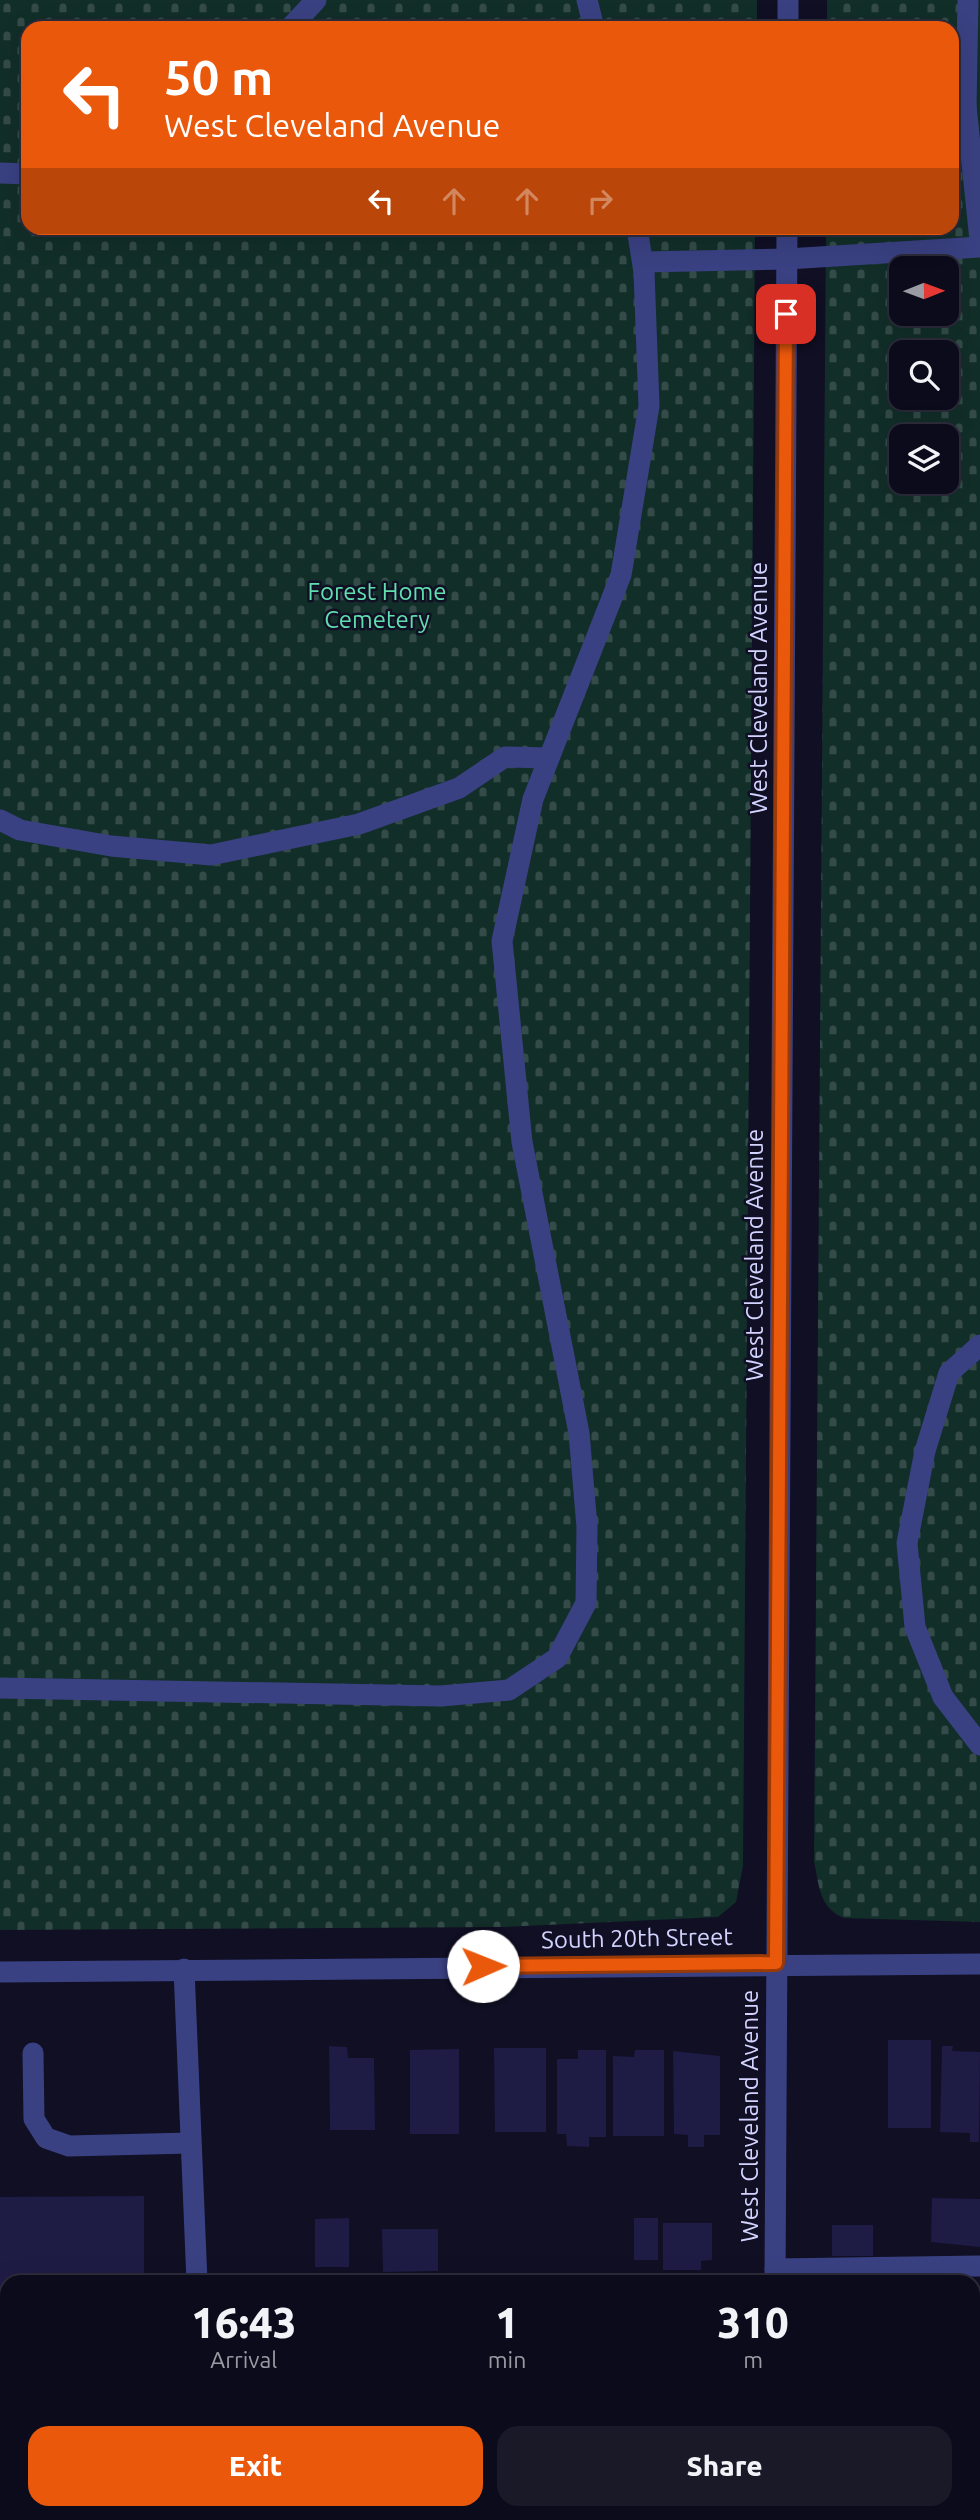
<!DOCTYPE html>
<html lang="en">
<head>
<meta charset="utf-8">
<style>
  :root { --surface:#0c0b1b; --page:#1a1928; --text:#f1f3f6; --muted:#9a9ba3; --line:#2c2b3a; --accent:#ea580c }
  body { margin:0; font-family:Ubuntu,sans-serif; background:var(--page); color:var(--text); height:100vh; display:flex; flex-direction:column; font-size:26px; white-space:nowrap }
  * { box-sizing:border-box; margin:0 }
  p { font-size:23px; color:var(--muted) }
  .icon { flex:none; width:38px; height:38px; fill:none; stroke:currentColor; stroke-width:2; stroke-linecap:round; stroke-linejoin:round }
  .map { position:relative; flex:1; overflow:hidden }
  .side { position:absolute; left:0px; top:2275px; width:980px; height:245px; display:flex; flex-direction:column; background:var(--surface); border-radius:21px 21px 0 0; box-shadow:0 7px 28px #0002,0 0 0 2px var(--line) }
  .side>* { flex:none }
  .guide { position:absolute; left:21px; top:21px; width:938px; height:214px; border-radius:21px; box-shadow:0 7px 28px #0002,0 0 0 2px var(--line); background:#ea580c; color:#fff; overflow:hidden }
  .needle { width:46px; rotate:89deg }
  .fabs { position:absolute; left:889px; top:256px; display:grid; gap:14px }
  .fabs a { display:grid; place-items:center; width:70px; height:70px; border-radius:14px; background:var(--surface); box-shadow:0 7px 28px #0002,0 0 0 2px var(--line); font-size:35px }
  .pin { position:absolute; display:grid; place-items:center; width:60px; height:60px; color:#fff; margin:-30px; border-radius:14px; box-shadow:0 4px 10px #0006 }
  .me { position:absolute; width:77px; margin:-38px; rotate:89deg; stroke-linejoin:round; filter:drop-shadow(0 0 5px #0008) }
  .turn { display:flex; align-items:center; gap:24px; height:147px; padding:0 28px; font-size:32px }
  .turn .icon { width:91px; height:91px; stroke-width:2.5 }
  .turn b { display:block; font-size:49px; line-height:60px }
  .lanes { display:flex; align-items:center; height:66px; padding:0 28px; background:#0003; justify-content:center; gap:35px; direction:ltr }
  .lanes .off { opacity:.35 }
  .eta { display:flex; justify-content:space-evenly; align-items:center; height:119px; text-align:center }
  .eta b { font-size:42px; font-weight:800; line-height:49px }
  .cta { display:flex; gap:14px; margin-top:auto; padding:14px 28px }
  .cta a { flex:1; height:80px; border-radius:21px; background:var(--accent); color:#fff; font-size:28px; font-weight:800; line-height:80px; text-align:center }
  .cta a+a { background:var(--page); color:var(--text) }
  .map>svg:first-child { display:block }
  .cemetery { fill:url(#cemetery-stones); fill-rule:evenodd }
  .building { fill:#1e1b45 }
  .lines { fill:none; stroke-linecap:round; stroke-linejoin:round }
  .minor { stroke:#3a4182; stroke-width:21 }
  .route-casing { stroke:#983908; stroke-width:18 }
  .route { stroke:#ea580c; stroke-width:12 }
  .labels { text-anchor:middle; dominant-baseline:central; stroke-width:5; stroke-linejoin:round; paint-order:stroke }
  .park-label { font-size:24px; fill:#5fdeae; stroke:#100f24 }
  .street-label { font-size:24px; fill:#d2d3fe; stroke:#100f24 }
</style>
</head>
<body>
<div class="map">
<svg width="980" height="2520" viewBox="0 0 980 2520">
  <defs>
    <pattern id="cemetery-stones" width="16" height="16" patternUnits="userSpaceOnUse" patternTransform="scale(1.75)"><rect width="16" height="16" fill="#122e29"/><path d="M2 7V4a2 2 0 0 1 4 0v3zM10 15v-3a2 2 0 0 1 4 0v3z" fill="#344b49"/></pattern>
  </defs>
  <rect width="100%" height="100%" fill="#100f24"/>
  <g class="cemetery">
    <path d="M0,0H757V28H28V228H755L743,1866L736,1902L718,1917L503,1927L0,1930Z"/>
    <path d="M827,0H980V1922L844,1918C819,1908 819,1885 814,1861L826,228H952V28H827ZM901,268H947V313H901ZM901,352H947V397H901ZM901,436H947V481H901Z"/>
  </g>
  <g class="building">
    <rect x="888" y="2040" width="43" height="88"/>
    <path d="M329,2046L347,2047L348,2058H374L375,2130H330Z"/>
    <path d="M942,2046H953L952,2051L980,2052L979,2142H970V2133L940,2132Z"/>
    <path d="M494,2048H546V2132H495Z"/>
    <path d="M459,2049V2134H410V2050Z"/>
    <path d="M578,2050H606V2137H589V2147L567,2146L566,2134H557V2059H578Z"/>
    <path d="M635,2050H664V2136H613V2056L634,2057Z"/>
    <path d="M673,2051L720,2056V2135H704V2147H688V2135L674,2134Z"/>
    <path d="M144,2196V2282H7V2439H0V2197Z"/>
    <path d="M932,2198L980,2199V2247L931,2242Z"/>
    <path d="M349,2218V2267H315V2219Z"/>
    <rect x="634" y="2218" width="24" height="42"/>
    <path d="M663,2223H712V2260L701,2261V2270H663Z"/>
    <rect x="832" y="2225" width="41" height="31"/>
    <path d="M382,2229H438V2271L383,2272Z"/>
    <rect x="973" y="2294" width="5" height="41"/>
    <path d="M973,2373H979L978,2468H973Z"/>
  </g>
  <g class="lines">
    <g class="minor">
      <path d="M587,0L594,28"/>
      <path d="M968,0L966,106L980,240"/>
      <path d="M290,28L316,0"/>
      <path d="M788,28V0"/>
      <path d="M0,173L28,174"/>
      <path d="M643,262L787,259L980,247"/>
      <path d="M0,820L20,830L111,846L211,855L359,824L459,788L505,757L549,758"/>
      <path d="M980,1345L949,1373L925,1451L907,1543L915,1627L943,1697L980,1745"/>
      <path d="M0,1688L441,1696L509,1690L557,1658L586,1603L587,1527L579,1433L522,1142L502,941L533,799L621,575L649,406L644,272L637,228"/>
      <path d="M184,1969L197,2282"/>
      <path d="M0,1972L980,1964"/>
      <path d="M33,2053L34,2119L46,2138L69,2146L190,2143"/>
      <path d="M775,2269L980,2266"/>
      <path d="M775,2282L787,228"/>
      <path d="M1,2520L10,2513"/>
      <path d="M774,2520V2513"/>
    </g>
  </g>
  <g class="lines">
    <g class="route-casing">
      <path id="route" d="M483,1966L776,1963L786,314"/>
    </g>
    <use href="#route" class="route"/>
  </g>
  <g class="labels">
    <g class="park-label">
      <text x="377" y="591">Forest Home<tspan x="377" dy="28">Cemetery</tspan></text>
    </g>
    <g class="street-label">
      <text transform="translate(758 688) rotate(-90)">West Cleveland Avenue</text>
      <text transform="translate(754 1255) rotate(-90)">West Cleveland Avenue</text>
      <text transform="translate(637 1938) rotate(-1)">South 20th Street</text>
      <text transform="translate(749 2116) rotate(-90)">West Cleveland Avenue</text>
    </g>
  </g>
</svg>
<div class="fabs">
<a><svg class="needle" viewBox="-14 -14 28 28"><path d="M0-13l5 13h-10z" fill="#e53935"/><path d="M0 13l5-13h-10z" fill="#9a9ba3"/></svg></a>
<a><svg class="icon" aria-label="search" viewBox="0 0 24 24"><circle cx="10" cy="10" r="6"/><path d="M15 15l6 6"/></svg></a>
<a><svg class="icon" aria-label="layers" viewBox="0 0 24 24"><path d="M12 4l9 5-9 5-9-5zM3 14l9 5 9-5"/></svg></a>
</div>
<div class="pin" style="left:786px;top:314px;background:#d93025"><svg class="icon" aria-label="arrive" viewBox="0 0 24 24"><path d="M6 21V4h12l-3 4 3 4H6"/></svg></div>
<svg class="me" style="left:483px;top:1966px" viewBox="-20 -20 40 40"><circle r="19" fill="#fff"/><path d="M0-13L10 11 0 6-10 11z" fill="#ea580c"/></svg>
<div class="guide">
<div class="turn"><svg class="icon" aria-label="left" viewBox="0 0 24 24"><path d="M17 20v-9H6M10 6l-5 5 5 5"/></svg><div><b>50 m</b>West Cleveland Avenue</div></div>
<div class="lanes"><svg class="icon" aria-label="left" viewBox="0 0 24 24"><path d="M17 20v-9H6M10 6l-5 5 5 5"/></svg><svg class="icon off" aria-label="ahead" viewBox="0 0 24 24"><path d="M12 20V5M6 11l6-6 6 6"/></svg><svg class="icon off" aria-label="ahead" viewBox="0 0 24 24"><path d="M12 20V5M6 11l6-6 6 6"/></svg><svg class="icon off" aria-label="right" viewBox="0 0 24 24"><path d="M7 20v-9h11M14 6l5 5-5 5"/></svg></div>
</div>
<section class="side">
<div class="eta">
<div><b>16:43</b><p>Arrival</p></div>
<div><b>1</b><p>min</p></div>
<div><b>310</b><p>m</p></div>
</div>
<div class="cta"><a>Exit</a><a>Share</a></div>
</section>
</div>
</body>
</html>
